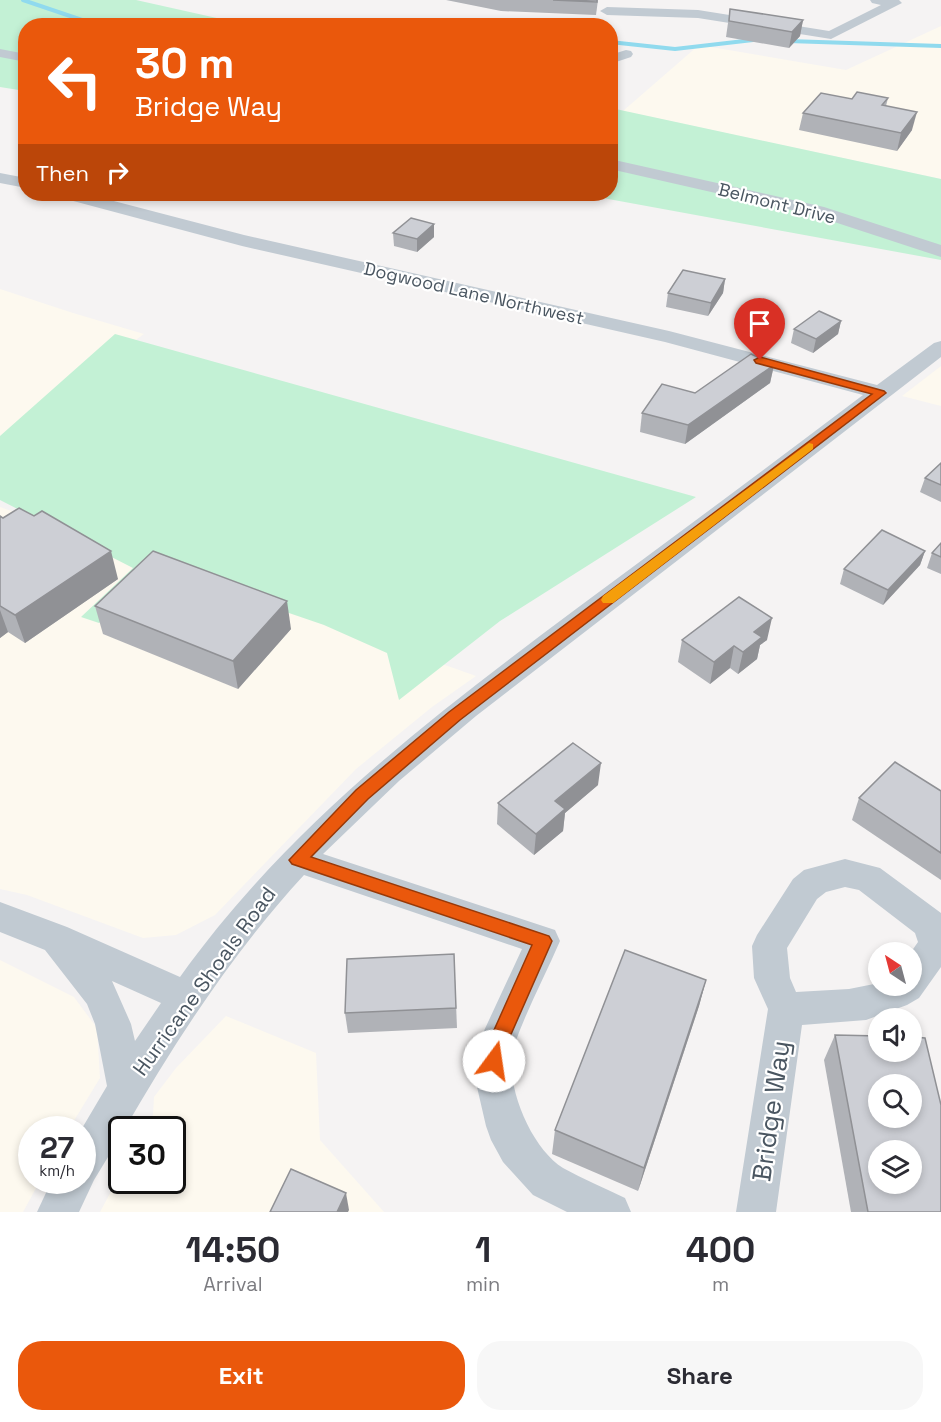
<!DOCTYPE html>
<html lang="en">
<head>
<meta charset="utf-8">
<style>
  :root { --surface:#fff; --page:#f7f7f7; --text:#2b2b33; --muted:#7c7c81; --accent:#ea580c }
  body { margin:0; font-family:"Space Grotesk",sans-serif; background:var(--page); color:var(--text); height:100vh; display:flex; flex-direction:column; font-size:22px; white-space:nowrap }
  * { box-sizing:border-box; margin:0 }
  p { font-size:20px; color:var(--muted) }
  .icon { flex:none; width:33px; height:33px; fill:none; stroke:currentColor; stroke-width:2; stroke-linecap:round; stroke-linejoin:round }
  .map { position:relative; height:1212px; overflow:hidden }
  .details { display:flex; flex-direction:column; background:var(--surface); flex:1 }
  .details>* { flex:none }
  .guide { position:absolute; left:18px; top:18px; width:600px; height:183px; border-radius:24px; box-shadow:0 3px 9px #0003; background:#ea580c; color:#fff; overflow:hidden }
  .needle { width:39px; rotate:324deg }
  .tools { position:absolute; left:868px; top:942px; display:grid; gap:12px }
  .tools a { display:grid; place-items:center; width:54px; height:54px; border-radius:50%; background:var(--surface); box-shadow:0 3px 9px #0003; font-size:30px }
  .speed { position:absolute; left:18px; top:1116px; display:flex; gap:12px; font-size:30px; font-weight:700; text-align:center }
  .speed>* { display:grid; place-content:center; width:78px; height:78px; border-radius:50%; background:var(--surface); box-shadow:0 3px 9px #0003; line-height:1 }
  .speed small { font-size:15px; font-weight:400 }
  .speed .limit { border:3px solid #111; border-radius:9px; background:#fff; color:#111 }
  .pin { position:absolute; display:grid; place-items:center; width:51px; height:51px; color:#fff; margin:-62px -26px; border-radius:50% 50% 50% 0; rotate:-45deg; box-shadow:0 0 6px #0007 }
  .pin .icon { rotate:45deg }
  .me { position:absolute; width:66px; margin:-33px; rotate:14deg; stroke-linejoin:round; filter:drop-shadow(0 0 4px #0008) }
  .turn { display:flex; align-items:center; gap:21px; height:126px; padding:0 18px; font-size:27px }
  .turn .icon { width:78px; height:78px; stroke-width:2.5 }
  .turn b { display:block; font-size:42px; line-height:51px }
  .then { display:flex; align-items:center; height:57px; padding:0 18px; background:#0003; gap:12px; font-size:22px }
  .eta { display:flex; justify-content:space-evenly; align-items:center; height:102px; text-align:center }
  .eta b { font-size:36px; font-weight:800; line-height:42px }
  .cta { display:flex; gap:12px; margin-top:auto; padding:12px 18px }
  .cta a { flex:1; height:69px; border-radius:24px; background:var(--accent); color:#fff; font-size:24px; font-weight:800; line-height:69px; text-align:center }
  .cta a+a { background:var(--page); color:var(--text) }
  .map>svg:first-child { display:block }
  .commercial { fill:#fdf9ef }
  .green { fill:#c3f1d5 }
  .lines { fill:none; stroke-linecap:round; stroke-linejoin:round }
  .stream { stroke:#90daee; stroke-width:4 }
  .minor { fill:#c1cad2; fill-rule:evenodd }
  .wall { fill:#b0b2b7 }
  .shaded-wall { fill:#909195 }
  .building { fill:#cdcfd5; stroke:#909195; stroke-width:1.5; fill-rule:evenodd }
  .route { fill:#ea580c; stroke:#983908; stroke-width:1.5 }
  .slow { fill:#f59e0b }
  .labels { text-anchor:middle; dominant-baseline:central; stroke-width:4.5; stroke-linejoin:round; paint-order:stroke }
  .far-street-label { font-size:18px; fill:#4a5661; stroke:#fff }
  .street-label { font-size:21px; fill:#4a5661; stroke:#fff }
  .near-street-label { font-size:26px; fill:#4a5661; stroke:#fff }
</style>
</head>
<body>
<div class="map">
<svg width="941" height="1212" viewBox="0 0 941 1212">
  <rect width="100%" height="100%" fill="#f5f3f3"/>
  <g class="commercial">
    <path d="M941,26V179L623,111L699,45L846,70Z"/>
    <path d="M0,289L73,313L144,334L0,440Z"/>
    <path d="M941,366V406L902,396Z"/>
    <path d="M0,507L476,676L432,707L356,769L215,915L176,935L143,938L27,895L0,889Z"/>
    <path d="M0,960L74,997L97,1028L100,1078L69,1129L32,1130V1180L40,1181L23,1212H0Z"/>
    <path d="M226,1016L316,1053L320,1140L384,1212H100L121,1173L122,1180H172V1130L145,1129L153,1115L154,1097L176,1068Z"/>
  </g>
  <g class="green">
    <path d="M0,0H136L248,25L26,26L25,91L0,87Z"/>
    <path d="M611,108L941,179V260L581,194H610Z"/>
    <path d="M115,334L696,497L500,621L399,700L387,653L324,625L163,570L99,623L81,617L133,568L0,500V436Z"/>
  </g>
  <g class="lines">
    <g class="stream">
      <path d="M23,0L82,20L117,26"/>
      <path d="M788,41L941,46"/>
      <path d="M610,42L675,49L753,40"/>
    </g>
    <g class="minor">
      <path d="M870,0H899L902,3L831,39L698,18L607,15L600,11L607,7L698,10L829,31L881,5L872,3Z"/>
      <path d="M0,49L26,54V62L0,57Z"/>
      <path d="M626,50L631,51L633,54L631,57L610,64V55Z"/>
      <path d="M610,159L824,207L941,245V257L813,215L610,169Z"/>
      <path d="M0,173L26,178V188L0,183Z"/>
      <path d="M60,194H87L244,235L669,331L877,385L934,343L941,341V357L476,716L399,781L323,854L555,930L560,941C545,976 526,1011 514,1046C503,1083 531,1148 563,1168C583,1179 605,1188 625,1198L631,1212H567L533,1195L503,1162L491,1140L486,1126L474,1074L476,1048L522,949L304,875C233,952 176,1040 124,1130H122V1134L94,1180L79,1212H37L52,1180H82V1130H81L107,1086L95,1024L87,1004L45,950L0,932V902L67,927L180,977C288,826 429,719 576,609C672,538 768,467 863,395L665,342L242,246L62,198ZM112,981L161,1003L135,1041L131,1024Z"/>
      <path d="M845,859L880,868L941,913V967L919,998L907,1005L866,1020L802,1025L776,1212H736L768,1009L754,978L752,946L757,935L793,879L804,870ZM845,887L859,890L915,933L918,942L911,952L912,986H879V983L849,989L796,992L790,978L787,948L817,899L826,892Z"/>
    </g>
  </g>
  <g class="wall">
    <path d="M446,0H598L596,15L501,11Z"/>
    <path d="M730,9L803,20L800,36L789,48L726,37Z"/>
    <path d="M888,98L886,106L912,130L897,151L799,130L803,113L852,99Z"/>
    <path d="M434,224V237L417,252L394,246L393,233Z"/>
    <path d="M725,279L723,293L708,316L666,307L668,293Z"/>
    <path d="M841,321L838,334L813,353L791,343L794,329Z"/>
    <path d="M774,365L770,383L685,444L640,432L642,413L695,393Z"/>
    <path d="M941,463V502L920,492L925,478Z"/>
    <path d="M0,516L118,579L25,643L8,632L0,638Z"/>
    <path d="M941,543V574L927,568L932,553Z"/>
    <path d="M925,551L920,565L883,605L840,584L844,569Z"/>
    <path d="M95,606L291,629L238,689L103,634Z"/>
    <path d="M682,640H767L760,645L757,659L738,674L730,668L710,684L678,662Z"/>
    <path d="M598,785L565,813L563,831L534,855L497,824L498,803Z"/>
    <path d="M941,791V880L852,820L859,798Z"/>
    <path d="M454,954L457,1028L348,1033L345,1013Z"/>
    <path d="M706,980L699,1006L638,1191L552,1154L555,1130Z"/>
    <path d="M835,1035L941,1212H851L824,1060Z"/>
  </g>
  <g class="shaded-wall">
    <path d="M803,20L800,36L789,48L792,32Z"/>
    <path d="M917,112L912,130L897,151L901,133Z"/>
    <path d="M434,224V237L417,252V239Z"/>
    <path d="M725,279L723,293L708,316L711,303Z"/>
    <path d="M841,321L838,334L813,353L816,339Z"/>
    <path d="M774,365L770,383L685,444L688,425Z"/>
    <path d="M111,551L118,579L25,643L15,615Z"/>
    <path d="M925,551L920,565L883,605L888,590Z"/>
    <path d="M287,601L291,629L238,689L233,661Z"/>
    <path d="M0,610L8,632L0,638Z"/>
    <path d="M772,618L767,640L760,645L757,659L738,674L743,652L754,632Z"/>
    <path d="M734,646L730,668L710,684L714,662Z"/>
    <path d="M601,763L598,785L565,813L563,831L534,855L536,834L555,801Z"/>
    <path d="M706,980L699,1006L638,1191L644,1168Z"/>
    <path d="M346,1193L349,1210L348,1212H337Z"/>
  </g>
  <g class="building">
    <path d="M553,0H597V2Z"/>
    <path d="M730,9L803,20L792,32L729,21Z"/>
    <path d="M857,92L888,98L882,105L917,112L901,133L803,113L821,93L852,99Z"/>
    <path d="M411,218L434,224L417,239L393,233Z"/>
    <path d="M683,270L725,279L711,303L668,293Z"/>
    <path d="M819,311L841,321L816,339L794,329Z"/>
    <path d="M751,354L774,365L688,425L642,413L662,384L695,393Z"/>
    <path d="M941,463V485L925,478Z"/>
    <path d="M19,508L34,516L42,511L111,551L15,615L0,606V516L3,518Z"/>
    <path d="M882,530L925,551L888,590L844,569Z"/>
    <path d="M941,543V557L932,553Z"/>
    <path d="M153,551L287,601L233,661L95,606Z"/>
    <path d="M739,597L772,618L754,632L762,637L743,652L734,646L714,662L682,640Z"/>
    <path d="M573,743L601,763L555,801L565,809L536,834L498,803Z"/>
    <path d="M895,762L941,791V853L859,798Z"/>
    <path d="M625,950L706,980L644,1168L555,1130Z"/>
    <path d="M454,954L456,1008L345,1013L347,959Z"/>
    <path d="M835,1035L879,1036V1052H912V1037L925,1038L941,1105V1212H868ZM879,1084H912V1118H879ZM879,1150H912V1184H879Z"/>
    <path d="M291,1169L346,1193L337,1212H270Z"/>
  </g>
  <path class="route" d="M760,357L884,391L886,393L460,720L368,799L311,857L549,936L552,941L505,1048L501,1068L494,1070L487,1068L485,1061L486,1048L532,945L292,864L289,860L356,790L449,712L872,394L756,363L754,360Z"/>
  <path class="slow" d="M809,443L813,444V449L613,603H603L601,600L603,596Z"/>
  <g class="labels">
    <g class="far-street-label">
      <text transform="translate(777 203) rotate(14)">Belmont Drive</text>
      <text transform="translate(474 293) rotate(13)">Dogwood Lane Northwest</text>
    </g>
    <g class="street-label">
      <text transform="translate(204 981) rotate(-54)">Hurricane Shoals Road</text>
    </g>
    <g class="near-street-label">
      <text transform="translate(771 1111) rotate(-82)">Bridge Way</text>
    </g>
  </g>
</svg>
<div class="tools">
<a><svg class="needle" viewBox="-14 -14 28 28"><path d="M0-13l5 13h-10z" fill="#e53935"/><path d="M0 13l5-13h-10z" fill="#7c7c81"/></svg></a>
<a><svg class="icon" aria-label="sound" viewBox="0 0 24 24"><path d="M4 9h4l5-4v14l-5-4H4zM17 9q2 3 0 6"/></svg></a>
<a><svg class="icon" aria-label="search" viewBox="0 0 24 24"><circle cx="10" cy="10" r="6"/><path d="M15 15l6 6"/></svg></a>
<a><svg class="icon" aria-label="layers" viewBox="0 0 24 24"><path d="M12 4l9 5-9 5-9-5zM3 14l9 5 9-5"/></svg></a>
</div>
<div class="speed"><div>27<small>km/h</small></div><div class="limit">30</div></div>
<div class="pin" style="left:760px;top:360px;background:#d93025"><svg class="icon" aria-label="arrive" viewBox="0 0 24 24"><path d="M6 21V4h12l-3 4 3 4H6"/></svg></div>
<svg class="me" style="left:494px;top:1061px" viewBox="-20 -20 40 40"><circle r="19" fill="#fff"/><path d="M0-13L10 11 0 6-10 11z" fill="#ea580c"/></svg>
<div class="guide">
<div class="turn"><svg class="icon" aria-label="left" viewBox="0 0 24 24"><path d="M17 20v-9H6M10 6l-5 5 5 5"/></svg><div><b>30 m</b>Bridge Way</div></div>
<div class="then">Then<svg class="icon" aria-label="right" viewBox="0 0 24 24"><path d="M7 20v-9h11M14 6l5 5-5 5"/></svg></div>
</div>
</div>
<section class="details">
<div class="eta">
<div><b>14:50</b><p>Arrival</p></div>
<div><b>1</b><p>min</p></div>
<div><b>400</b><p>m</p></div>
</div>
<div class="cta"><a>Exit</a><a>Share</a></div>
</section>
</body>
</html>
